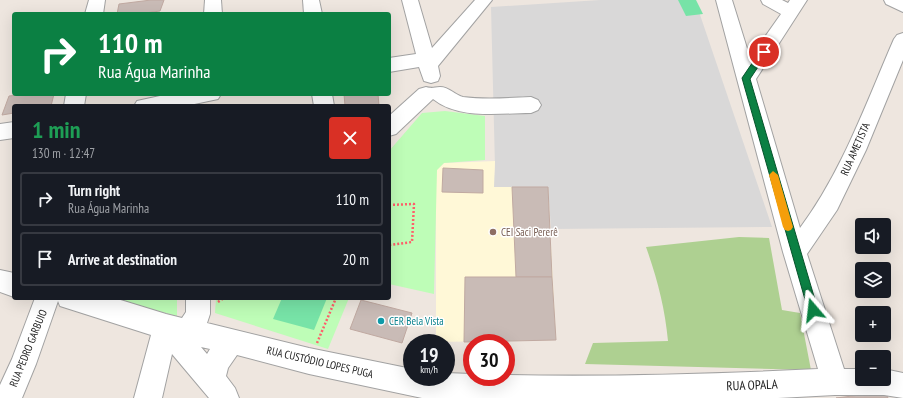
<!DOCTYPE html>
<html lang="en">
<head>
<meta charset="utf-8">
<style>
  :root { --surface:#171b24; --page:#20242c; --text:#f1f3f6; --muted:#9ea1a6; --line:#363941 }
  body { margin:0; font-family:"PT Sans Narrow",sans-serif; background:var(--page); color:var(--text); height:100vh; display:flex; flex-direction:column; font-size:15px; white-space:nowrap }
  * { box-sizing:border-box; margin:0 }
  p { font-size:13px; color:var(--muted) }
  .icon { flex:none; width:22px; height:22px; fill:none; stroke:currentColor; stroke-width:2; stroke-linecap:round; stroke-linejoin:round }
  .map { position:relative; flex:1; overflow:hidden }
  .side { position:absolute; left:12px; top:104px; width:379px; height:196px; display:flex; flex-direction:column; background:var(--surface); border-radius:4px; box-shadow:0 4px 16px #0002 }
  .side>* { flex:none }
  .top-card { position:absolute; left:12px; top:12px; width:379px; height:84px; border-radius:4px; box-shadow:0 4px 16px #0002; background:#0b8043; color:#fff; overflow:hidden }
  .fabs { position:absolute; left:855px; top:218px; display:grid; gap:8px }
  .fabs a { display:grid; place-items:center; width:36px; height:36px; border-radius:4px; background:var(--surface); box-shadow:0 4px 16px #0002; font-size:20px }
  .speed { position:absolute; left:403px; top:334px; display:flex; gap:8px; font-size:20px; font-weight:700; text-align:center }
  .speed>* { display:grid; place-content:center; width:52px; height:52px; border-radius:50%; background:var(--surface); box-shadow:0 4px 16px #0002; line-height:1 }
  .speed small { font-size:10px; font-weight:400 }
  .speed .limit { border:6px solid #d22; background:#fff; color:#111 }
  .pin { position:absolute; display:grid; place-items:center; width:34px; height:34px; color:#fff; margin:-17px; border:2px solid #fff; border-radius:50%; box-shadow:0 1px 4px #0007 }
  .me { position:absolute; width:44px; margin:-22px; rotate:343deg; stroke-linejoin:round; filter:drop-shadow(0 0 3px #0008) }
  .turn { display:flex; align-items:center; gap:14px; height:84px; padding:0 20px; font-size:18px }
  .turn .icon { width:52px; height:52px; stroke-width:2.5 }
  .turn b { display:block; font-size:28px; line-height:34px }
  .round { display:grid; place-items:center; flex:none; width:42px; height:42px; border-radius:4px; background:var(--page) }
  .head { display:flex; align-items:center; justify-content:space-between; height:68px; padding:0 20px }
  h1 { font-size:24px; font-weight:800; line-height:30px; color:#1e9e55 }
  ul { padding:0; list-style:none }
  li { display:flex; align-items:center; gap:12px; height:54px; margin:0 8px 6px; padding:0 12px; border:2px solid var(--line); border-radius:4px }
  li div { flex:1 }
  li b { display:block; font-size:15px }
  li em { font-style:normal }
  .map>svg:first-child { display:block }
  .residential { fill:#d9d8d8 }
  .education { fill:#fff8d7 }
  .forest { fill:#aed091 }
  .park { fill:#befdb7 }
  .pitch { fill:#77e3a7 }
  .building { fill:#c9bbb6; stroke:#c0a9a1 }
  .lines { fill:none; stroke-linecap:round; stroke-linejoin:round }
  .minor-casing { stroke:#a2a2a2; stroke-width:2 }
  .path { stroke:#ff5f6a; stroke-width:2.5; stroke-dasharray:2 2; stroke-linecap:butt }
  .minor { fill:#fff; fill-rule:evenodd }
  .route { fill:#0b8043; stroke:#07532c }
  .slow { fill:#f59e0b }
  .education-dot { fill:#8d6e63; stroke:#fff; stroke-width:1.5 }
  .culture-dot { fill:#0f9aa8; stroke:#fff; stroke-width:1.5 }
  .labels { text-anchor:middle; dominant-baseline:central; stroke-width:3; stroke-linejoin:round; paint-order:stroke }
  .street-label { font-size:11px; fill:#1b1b1b; stroke:#fff }
  .education-label { font-size:11px; fill:#785e54; stroke:#fff; text-anchor:start }
  .culture-label { font-size:11px; fill:#0d838f; stroke:#fff; text-anchor:start }
  .near-street-label { font-size:13px; fill:#1b1b1b; stroke:#fff }
</style>
</head>
<body>
<div class="map">
<svg width="903" height="398" viewBox="0 0 903 398">
  <rect width="100%" height="100%" fill="#eee6df"/>
  <path class="residential" d="M600,0H695L772,227L551,229L548,187H493L495,167L491,7Z"/>
  <path class="education" d="M495,161L494,187H548L556,340L436,342V170L444,163Z"/>
  <path class="forest" d="M739,237L769,238L782,310L800,313L811,370L585,364L593,343L668,341C665,308 657,278 646,247Z"/>
  <g class="park">
    <path d="M445,111L485,116V160L444,163L437,170L434,294L389,284V151L422,113Z"/>
    <path d="M111,298H177V316Z"/>
    <path d="M216,298H349L328,349L215,313Z"/>
  </g>
  <g class="pitch">
    <path d="M678,0H696L703,14L686,16Z"/>
    <path d="M282,298H327L314,330L273,319Z"/>
  </g>
  <g class="building">
    <path d="M151,0H164L160,11L138,14H117L119,4Z"/>
    <path d="M26,94H54L51,106H14V113L2,115L9,96Z"/>
    <path d="M344,94H378L379,106H345Z"/>
    <path d="M443,168L483,170V193L442,192Z"/>
    <path d="M512,187H548L552,277H516Z"/>
    <path d="M465,277H552L556,340L464,342Z"/>
    <path d="M361,300L412,313L402,343L350,329Z"/>
    <path d="M885,392L888,398H836Z"/>
  </g>
  <g class="lines">
    <g class="minor-casing">
      <g id="minor">
        <path d="M89,0H105L103,14H85Z"/>
        <path d="M205,0H221L222,14H204Z"/>
        <path d="M303,0H319L322,14H304Z"/>
        <path d="M402,0H418L432,48L475,0H492L438,66L440,76L438,81L431,83L424,81L419,67L389,72V58L416,54Z"/>
        <path d="M716,0H732L750,58L781,14L763,4L761,0H782L788,3L790,0H807L756,79L800,228C842,172 866,103 894,39L897,35L903,33V60L866,150L837,210L807,254L844,369H862V379H884V369L903,373V398L884,395H835L778,398H422L309,374L237,355L228,368L226,376L235,388L239,398H209L172,354L162,398H134L151,335L60,306L58,301L36,364L22,398H0V385L12,359L35,298H114L166,314L182,318L186,312V298H210V314L207,323L309,348L412,369V377H446V373L472,374V377H506V375C610,377 714,374 818,369L783,252ZM201,347L210,349L207,354Z"/>
        <path d="M884,0H903V12L886,4Z"/>
        <path d="M426,87C433,89 434,87 440,87C449,87 455,95 463,97C485,100 508,98 531,97L538,100L541,105L538,110L531,113C500,113 459,120 433,99L396,134L389,136V116L419,89Z"/>
        <path d="M66,94H86L84,106H64Z"/>
        <path d="M169,94H221L218,99L185,106H134L137,101Z"/>
        <path d="M312,94H332L334,106H314Z"/>
        <path d="M14,122V138L0,140V124Z"/>
        <path d="M0,270L14,273V297L0,292Z"/>
      </g>
    </g>
    <g class="path">
      <path d="M389,205L414,204L412,242L389,245"/>
      <path d="M218,302L224,298"/>
      <path d="M317,343L336,298"/>
    </g>
    <use href="#minor" class="minor"/>
  </g>
  <path class="route" d="M764,49L768,52L750,79L818,310L816,313L813,315L809,313L808,310L742,78L761,50Z"/>
  <path class="slow" d="M773,171L778,175L793,227L791,230L788,231L785,230L783,227L769,175Z"/>
  <circle class="education-dot" cx="493" cy="232" r="4"/>
  <circle class="culture-dot" cx="381" cy="321" r="4"/>
  <g class="labels">
    <g class="street-label">
      <text transform="translate(855 149) rotate(-66)">RUA AMETISTA</text>
      <text transform="translate(28 348) rotate(-68)">RUA PEDRO GARBUIO</text>
      <text transform="translate(320 362) rotate(13)">RUA CUSTÓDIO LOPES PUGA</text>
    </g>
    <g class="education-label">
      <text x="501" y="232">CEI Saci Pererê</text>
    </g>
    <g class="culture-label">
      <text x="389" y="321">CER Bela Vista</text>
    </g>
    <g class="near-street-label">
      <text transform="translate(752 385) rotate(-2)">RUA OPALA</text>
    </g>
  </g>
</svg>
<div class="fabs">
<a><svg class="icon" aria-label="sound" viewBox="0 0 24 24"><path d="M4 9h4l5-4v14l-5-4H4zM17 9q2 3 0 6"/></svg></a>
<a><svg class="icon" aria-label="layers" viewBox="0 0 24 24"><path d="M12 4l9 5-9 5-9-5zM3 14l9 5 9-5"/></svg></a>
<a>+</a>
<a>−</a>
</div>
<div class="speed"><div>19<small>km/h</small></div><div class="limit">30</div></div>
<div class="pin" style="left:764px;top:52px;background:#d93025"><svg class="icon" aria-label="arrive" viewBox="0 0 24 24"><path d="M6 21V4h12l-3 4 3 4H6"/></svg></div>
<svg class="me" style="left:813px;top:310px" viewBox="-20 -20 40 40"><path d="M0-17L14 15 0 8-14 15z" fill="#0b8043" stroke="#fff" stroke-width="4"/></svg>
<div class="top-card">
<div class="turn"><svg class="icon" aria-label="right" viewBox="0 0 24 24"><path d="M7 20v-9h11M14 6l5 5-5 5"/></svg><div><b>110 m</b>Rua Água Marinha</div></div>
</div>
<section class="side">
<div class="head"><div><h1>1 min</h1><p>130 m · 12:47</p></div><a class="round" style="background:#d93025;color:#fff"><svg class="icon" aria-label="close" viewBox="0 0 24 24"><path d="M6 6l12 12M18 6L6 18"/></svg></a></div>
<ul>
<li><svg class="icon" aria-label="right" viewBox="0 0 24 24"><path d="M7 20v-9h11M14 6l5 5-5 5"/></svg><div><b>Turn right</b><p>Rua Água Marinha</p></div><em>110 m</em></li>
<li><svg class="icon" aria-label="arrive" viewBox="0 0 24 24"><path d="M6 21V4h12l-3 4 3 4H6"/></svg><div><b>Arrive at destination</b></div><em>20 m</em></li>
</ul>
</section>
</div>
</body>
</html>
